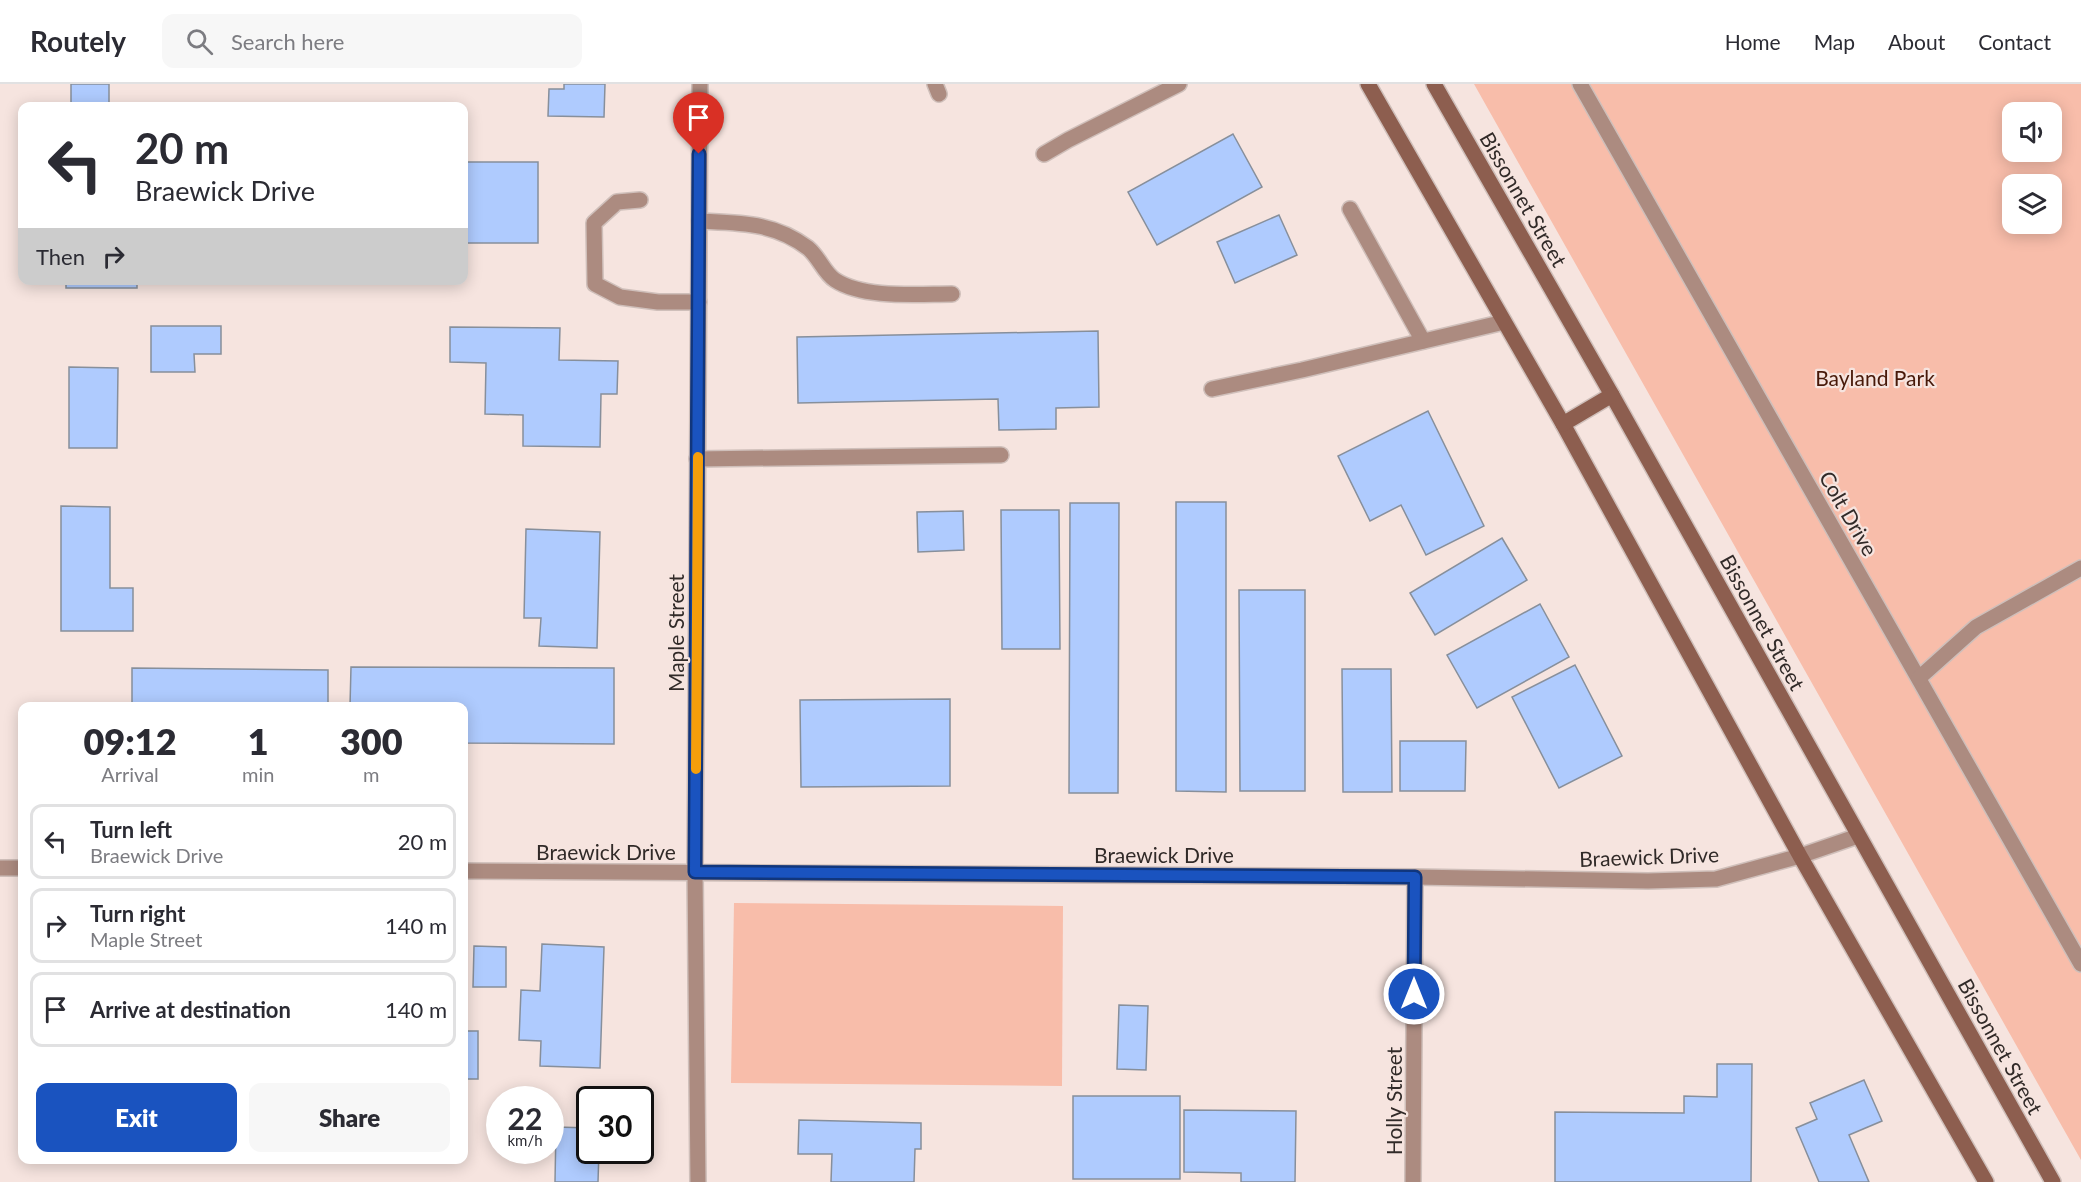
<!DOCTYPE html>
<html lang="en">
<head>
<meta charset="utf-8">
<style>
  :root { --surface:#fff; --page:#f7f7f7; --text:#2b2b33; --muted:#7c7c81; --line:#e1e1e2; --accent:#1a53bf }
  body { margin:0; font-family:Lato,sans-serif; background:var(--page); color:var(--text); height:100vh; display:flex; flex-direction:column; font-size:22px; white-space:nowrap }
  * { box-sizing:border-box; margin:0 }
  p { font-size:20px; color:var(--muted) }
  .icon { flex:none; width:33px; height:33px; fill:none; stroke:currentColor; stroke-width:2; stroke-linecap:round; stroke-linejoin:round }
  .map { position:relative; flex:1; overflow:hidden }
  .drawer { position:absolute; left:18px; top:618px; width:450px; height:462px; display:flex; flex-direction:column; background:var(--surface); border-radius:12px; box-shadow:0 3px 15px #0003 }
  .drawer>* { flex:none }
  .top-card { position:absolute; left:18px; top:18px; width:450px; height:183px; border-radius:12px; box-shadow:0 3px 15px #0003; background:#fff; color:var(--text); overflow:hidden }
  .tools { position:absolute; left:2002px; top:18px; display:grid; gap:12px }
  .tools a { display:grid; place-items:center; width:60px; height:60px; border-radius:12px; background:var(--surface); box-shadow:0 3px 15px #0003; font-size:30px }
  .speed { position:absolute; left:486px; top:1002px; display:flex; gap:12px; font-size:30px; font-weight:700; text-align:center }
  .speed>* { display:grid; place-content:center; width:78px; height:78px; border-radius:50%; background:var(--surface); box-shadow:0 3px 15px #0003; line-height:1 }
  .speed small { font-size:15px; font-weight:400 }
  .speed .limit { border:3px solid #111; border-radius:9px; background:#fff; color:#111 }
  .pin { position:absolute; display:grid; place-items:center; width:51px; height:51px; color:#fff; margin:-62px -26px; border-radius:50% 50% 50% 0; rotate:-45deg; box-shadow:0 0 6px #0007 }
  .pin .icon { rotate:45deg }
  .me { position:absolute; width:66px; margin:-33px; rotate:0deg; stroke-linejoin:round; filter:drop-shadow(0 0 4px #0008) }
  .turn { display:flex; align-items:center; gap:21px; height:126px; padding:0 18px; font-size:27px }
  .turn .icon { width:78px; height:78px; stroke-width:2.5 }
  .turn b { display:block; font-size:42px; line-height:51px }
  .then { display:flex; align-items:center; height:57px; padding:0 18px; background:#0003; gap:12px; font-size:22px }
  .eta { display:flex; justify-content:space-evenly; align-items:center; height:102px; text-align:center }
  .eta b { font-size:36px; font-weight:800; line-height:42px }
  .action { display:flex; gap:12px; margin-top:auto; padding:12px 18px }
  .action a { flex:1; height:69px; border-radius:12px; background:var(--accent); color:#fff; font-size:24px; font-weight:800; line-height:69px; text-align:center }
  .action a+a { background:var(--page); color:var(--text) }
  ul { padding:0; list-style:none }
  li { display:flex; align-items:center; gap:18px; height:75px; margin:0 12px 9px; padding:0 6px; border:3px solid var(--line); border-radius:12px }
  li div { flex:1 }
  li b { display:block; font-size:22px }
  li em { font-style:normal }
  header { display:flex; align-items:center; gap:36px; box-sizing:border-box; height:84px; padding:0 30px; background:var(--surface); border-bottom:2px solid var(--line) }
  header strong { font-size:28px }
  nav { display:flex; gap:33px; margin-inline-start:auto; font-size:21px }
  .search { width:420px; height:54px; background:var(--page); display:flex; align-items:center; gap:15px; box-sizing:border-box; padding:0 21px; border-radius:12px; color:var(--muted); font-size:22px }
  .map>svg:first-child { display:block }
  .green { fill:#f8bdaa; fill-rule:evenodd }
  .building { fill:#afcbfe; stroke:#878f9b; stroke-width:1.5 }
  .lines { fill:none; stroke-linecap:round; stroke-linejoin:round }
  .service-casing { stroke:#cfbfba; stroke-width:18 }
  .minor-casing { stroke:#cfbfba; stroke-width:18 }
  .secondary-casing { stroke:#cfbfba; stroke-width:18 }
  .service { stroke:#ac8b80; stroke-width:15 }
  .minor { stroke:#ac8b80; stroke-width:15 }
  .secondary { stroke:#8d5e4f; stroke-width:15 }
  .route-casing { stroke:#11367c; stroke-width:15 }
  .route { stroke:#1a53bf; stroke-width:10 }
  .slow { stroke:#f59e0b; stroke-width:10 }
  .labels { text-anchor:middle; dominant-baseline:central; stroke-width:4.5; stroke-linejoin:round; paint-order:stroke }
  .street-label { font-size:21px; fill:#312a28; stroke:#f6e4df }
  .park-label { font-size:21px; fill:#481909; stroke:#f6e4df }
</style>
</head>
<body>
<header>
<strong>Routely</strong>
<div class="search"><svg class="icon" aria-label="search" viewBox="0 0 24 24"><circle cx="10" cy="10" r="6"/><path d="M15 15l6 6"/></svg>Search here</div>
<nav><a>Home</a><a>Map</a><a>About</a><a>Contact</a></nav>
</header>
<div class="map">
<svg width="2081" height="1098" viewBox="0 0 2081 1098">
  <rect width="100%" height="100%" fill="#f6e4df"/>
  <g class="green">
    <path d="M1474,0H2081V1076ZM2013,28H2052V68H2013ZM2013,100H2052V140H2013Z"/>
    <path d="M734,819L1063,822L1062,1002L731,999Z"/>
  </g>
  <g class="building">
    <rect x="71" y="0" width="38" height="22"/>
    <path d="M564,0H605L604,33L548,32L549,5H564Z"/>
    <path d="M1233,50L1262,103L1157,161L1128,108Z"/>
    <rect x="464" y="78" width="74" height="81"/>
    <path d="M1279,131L1297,171L1235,199L1217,158Z"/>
    <rect x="66" y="196" width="71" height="8"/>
    <path d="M151,242H221V270H194L195,288H151Z"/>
    <path d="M450,243L560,244L559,276L618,277L617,310H601L600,363L523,362V331L485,330L486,279L450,278Z"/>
    <path d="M1098,247L1099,323L1056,324V345L999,346L998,315L798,319L797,253Z"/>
    <path d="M69,283L118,284L117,364H69Z"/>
    <path d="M1428,327L1484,442L1426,471L1401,421L1370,437L1338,372Z"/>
    <path d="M1176,418H1226V708L1176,707Z"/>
    <path d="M1070,419H1119L1118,709H1069Z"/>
    <path d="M61,422L110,423V504H133V547H61Z"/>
    <path d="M1001,426H1059L1060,565H1002Z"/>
    <path d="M963,427L964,466L918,468L917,428Z"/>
    <path d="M526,445L600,448L597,564L539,562L541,534H524Z"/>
    <path d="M1502,454L1527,496L1435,551L1410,509Z"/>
    <path d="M1239,506H1305V707H1240Z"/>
    <path d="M1540,520L1569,573L1477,624L1447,571Z"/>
    <path d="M1575,581L1622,672L1559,704L1512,613Z"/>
    <path d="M351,583L614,584V660L464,659V622H350Z"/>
    <path d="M132,584L328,586V622H132Z"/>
    <path d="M1342,585H1391L1392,708H1343Z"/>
    <path d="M950,615V702L801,703L800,616Z"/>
    <path d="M1400,657H1466L1465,707H1400Z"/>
    <path d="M542,860L604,863L600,984L540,982L541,957L519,956L521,906L540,907Z"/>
    <path d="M474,862L506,863V903H473Z"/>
    <path d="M1119,921L1148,922L1146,986L1117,985Z"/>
    <rect x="464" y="947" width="14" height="48"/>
    <path d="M1717,980H1752L1751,1098H1555V1028L1684,1029V1012L1717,1013Z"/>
    <path d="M1864,996L1882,1037L1849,1051L1869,1098H1819L1796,1044L1817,1035L1810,1019Z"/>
    <rect x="1073" y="1012" width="107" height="83"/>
    <path d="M1184,1026L1296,1027L1295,1098H1241V1089L1184,1088Z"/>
    <path d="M799,1036L921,1039V1065H915L914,1098H831L832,1070H798Z"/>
    <path d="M556,1043L590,1044V1066H599L598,1098H555Z"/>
  </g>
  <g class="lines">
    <g class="service-casing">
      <g id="service">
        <path d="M935,0L939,10"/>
        <path d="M1580,0L2081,880"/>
        <path d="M1044,70L1068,56L1179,0"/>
        <path d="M640,116L617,118L594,139L595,200L620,213L658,218H699"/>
        <path d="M1350,125L1423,257"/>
        <path d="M699,137C740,139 774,138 808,164C819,173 824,189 835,196C864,215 918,210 952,210"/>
        <path d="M1212,305L1302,286L1504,238"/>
        <path d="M697,375L1001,371"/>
        <path d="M1919,594L1976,543L2081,484"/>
      </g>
    </g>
    <g class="minor-casing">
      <g id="minor">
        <path d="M0,784H22"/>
        <path d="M464,787L1415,793L1648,797L1716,795L1800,772L1858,752"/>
        <path d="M698,1098L695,788L700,0"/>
        <path d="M1413,1098L1415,793"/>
      </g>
    </g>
    <g class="secondary-casing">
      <g id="secondary">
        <path d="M1368,0L1563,340L1800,772L1986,1098"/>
        <path d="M1434,0L1612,311L2053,1098"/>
        <path d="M1563,340L1612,311"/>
      </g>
    </g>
    <use href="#service" class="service"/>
    <use href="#minor" class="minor"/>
    <use href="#secondary" class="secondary"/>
  </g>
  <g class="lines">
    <g class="route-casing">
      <path id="route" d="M699,70L695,788L1415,793L1414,910"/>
    </g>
    <use href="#route" class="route"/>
    <path class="slow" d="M696,685L698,373"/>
  </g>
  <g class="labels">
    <g class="street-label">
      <text transform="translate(1524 115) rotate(60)">Bissonnet Street</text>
      <text transform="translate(1849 429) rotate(60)">Colt Drive</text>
      <text transform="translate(1763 538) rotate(61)">Bissonnet Street</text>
      <text transform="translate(675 549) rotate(-90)">Maple Street</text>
      <text x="606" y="767">Braewick Drive</text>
      <text x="1164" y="770">Braewick Drive</text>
      <text transform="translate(1649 772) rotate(-2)">Braewick Drive</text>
      <text transform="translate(2001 962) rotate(61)">Bissonnet Street</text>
      <text transform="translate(1393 1017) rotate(-90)">Holly Street</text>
    </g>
    <g class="park-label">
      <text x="1875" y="293">Bayland Park</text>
    </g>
  </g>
</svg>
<div class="tools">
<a><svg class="icon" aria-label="sound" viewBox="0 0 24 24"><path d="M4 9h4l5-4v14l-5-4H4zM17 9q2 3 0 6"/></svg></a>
<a><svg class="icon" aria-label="layers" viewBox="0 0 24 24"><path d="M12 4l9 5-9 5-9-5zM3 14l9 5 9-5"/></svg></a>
</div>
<div class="speed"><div>22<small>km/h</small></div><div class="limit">30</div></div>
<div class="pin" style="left:699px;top:70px;background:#d93025"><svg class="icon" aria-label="arrive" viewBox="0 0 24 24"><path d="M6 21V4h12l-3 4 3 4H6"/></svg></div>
<svg class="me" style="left:1414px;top:910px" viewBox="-20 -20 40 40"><circle r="17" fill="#1a53bf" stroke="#fff" stroke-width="3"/><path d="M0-11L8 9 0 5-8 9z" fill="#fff"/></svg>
<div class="top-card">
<div class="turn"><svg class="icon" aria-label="left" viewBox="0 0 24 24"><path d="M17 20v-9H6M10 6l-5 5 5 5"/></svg><div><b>20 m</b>Braewick Drive</div></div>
<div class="then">Then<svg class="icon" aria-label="right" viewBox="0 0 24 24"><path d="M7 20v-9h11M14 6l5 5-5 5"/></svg></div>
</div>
<section class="drawer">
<div class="eta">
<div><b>09:12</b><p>Arrival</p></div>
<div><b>1</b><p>min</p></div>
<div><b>300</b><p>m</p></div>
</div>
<ul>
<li><svg class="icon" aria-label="left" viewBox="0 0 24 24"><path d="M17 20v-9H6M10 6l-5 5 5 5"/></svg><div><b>Turn left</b><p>Braewick Drive</p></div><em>20 m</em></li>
<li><svg class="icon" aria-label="right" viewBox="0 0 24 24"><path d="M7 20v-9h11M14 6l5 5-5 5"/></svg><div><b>Turn right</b><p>Maple Street</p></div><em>140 m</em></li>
<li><svg class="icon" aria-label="arrive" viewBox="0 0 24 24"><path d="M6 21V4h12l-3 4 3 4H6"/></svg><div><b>Arrive at destination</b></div><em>140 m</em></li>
</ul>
<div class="action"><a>Exit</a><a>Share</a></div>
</section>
</div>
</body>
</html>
